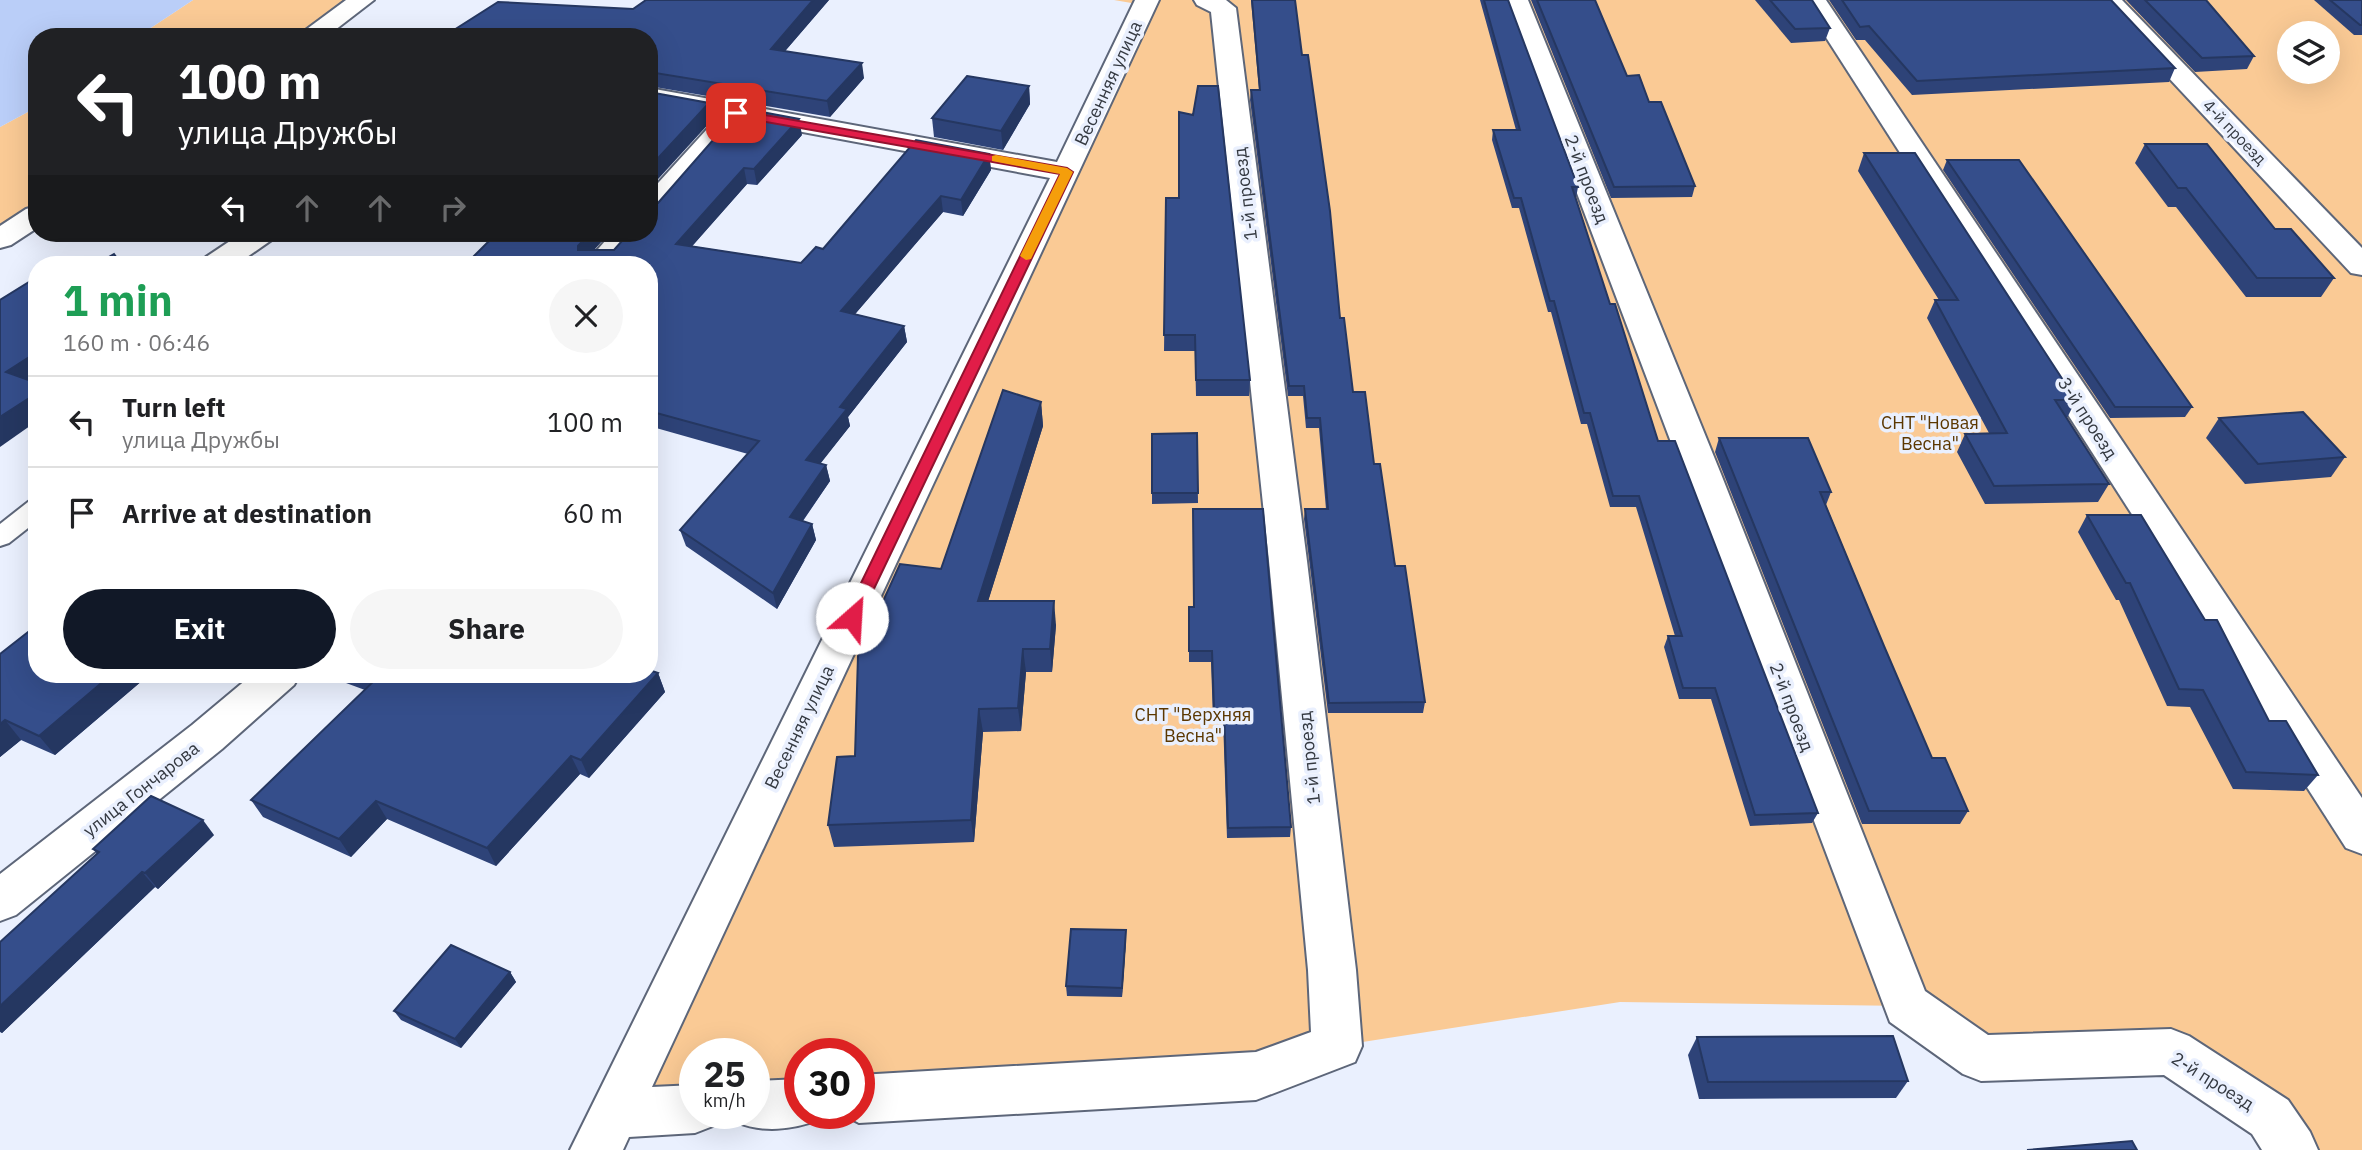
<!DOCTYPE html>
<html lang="en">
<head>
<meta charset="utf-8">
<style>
  :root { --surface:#fff; --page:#f6f6f6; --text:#202124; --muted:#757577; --line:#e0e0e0; --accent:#111827 }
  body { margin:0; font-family:"IBM Plex Sans",sans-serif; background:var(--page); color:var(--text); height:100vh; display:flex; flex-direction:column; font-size:26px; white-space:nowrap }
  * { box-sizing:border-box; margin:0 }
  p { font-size:23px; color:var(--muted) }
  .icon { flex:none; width:38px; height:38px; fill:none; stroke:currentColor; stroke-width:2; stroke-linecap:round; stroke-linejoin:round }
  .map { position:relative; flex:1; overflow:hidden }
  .side { position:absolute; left:28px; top:256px; width:630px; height:427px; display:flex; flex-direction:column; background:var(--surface); border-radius:28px; box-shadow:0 7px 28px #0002 }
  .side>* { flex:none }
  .banner { position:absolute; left:28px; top:28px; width:630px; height:214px; border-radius:28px; box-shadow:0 7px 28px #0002; background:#202124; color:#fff; overflow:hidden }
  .tools { position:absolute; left:2277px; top:21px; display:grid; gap:14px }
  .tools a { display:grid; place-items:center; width:63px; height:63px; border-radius:50%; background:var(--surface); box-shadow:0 7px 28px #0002; font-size:35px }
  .speed { position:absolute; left:679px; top:1038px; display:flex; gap:14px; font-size:35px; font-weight:700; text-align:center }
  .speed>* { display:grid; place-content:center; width:91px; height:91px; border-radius:50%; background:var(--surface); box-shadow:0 7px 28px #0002; line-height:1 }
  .speed small { font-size:18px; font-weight:400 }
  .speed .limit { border:10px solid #d22; background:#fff; color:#111 }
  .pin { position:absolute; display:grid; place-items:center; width:60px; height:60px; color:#fff; margin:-30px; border-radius:14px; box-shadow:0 4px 10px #0006 }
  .me { position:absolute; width:77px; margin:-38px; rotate:26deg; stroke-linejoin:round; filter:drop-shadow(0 0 5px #0008) }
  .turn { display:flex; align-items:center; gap:24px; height:147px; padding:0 35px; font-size:32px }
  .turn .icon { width:91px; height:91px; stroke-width:2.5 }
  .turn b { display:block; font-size:49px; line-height:60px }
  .lanes { display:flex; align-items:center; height:66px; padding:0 35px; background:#0003; justify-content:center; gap:35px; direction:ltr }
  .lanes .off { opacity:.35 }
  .round { display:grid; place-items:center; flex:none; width:74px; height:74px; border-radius:37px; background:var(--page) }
  .overview { display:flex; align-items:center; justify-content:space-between; height:119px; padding:0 35px }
  h1 { font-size:42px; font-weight:700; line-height:52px; color:#1e9e55 }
  .action { display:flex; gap:14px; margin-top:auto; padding:14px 35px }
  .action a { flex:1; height:80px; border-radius:42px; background:var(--accent); color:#fff; font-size:28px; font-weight:700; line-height:80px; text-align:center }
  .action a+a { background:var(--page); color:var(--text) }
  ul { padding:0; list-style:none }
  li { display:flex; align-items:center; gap:21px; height:91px; padding:0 35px; border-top:2px solid var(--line) }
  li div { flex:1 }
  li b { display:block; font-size:26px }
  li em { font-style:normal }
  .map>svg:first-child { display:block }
  .green { fill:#faca95; fill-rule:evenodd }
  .water { fill:#bacef8 }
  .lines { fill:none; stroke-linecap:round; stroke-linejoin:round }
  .service-casing { stroke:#5d6679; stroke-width:4 }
  .minor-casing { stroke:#5d6679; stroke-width:4 }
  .service { fill:#fff; fill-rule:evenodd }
  .minor { fill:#fff; fill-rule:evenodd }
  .wall { fill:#2e4378 }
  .shaded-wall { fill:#253761 }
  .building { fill:#354e8b; stroke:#253761; stroke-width:2 }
  .route { fill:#e11d48; stroke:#92132f; stroke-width:2 }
  .slow { fill:#f59e0b }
  .labels { text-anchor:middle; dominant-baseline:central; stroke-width:7; stroke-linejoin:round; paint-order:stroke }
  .far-street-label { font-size:16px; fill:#343941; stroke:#eaf0fe }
  .street-label { font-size:18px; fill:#343941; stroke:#eaf0fe }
  .park-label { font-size:18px; fill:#5b3700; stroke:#eaf0fe }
</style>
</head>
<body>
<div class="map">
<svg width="2362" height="1150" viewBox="0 0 2362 1150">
  <rect width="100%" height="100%" fill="#eaf0fe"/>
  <g class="green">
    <path d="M193,0H362L309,37H137Z"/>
    <path d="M1114,0H2362V1150H2292L2171,1052L1981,1058L1907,1006L1620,1002L1337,1046L859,1099V1054H800V1103L754,1105V1054H695V1109L613,1113L1143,5ZM2289,33H2328V72H2289Z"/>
    <path d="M37,107V215L0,239V127Z"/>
  </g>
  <path class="water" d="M0,0H193L137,37H37V107L0,127Z"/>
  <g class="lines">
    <g class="service-casing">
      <path id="service" d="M37,499V521L9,543L0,546V524L28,502Z"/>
    </g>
    <g class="minor-casing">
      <g id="minor">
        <path d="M346,0H374L326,37H296Z"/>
        <path d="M1135,0H1159L652,1087L695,1085V1113H719L713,1126L695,1133L629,1137L623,1150H570L1050,178L743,121L660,217L649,220V193L718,117L649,104V88L1057,162Z"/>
        <path d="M1194,0H1226L1236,8L1307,561L1356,970L1362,1046L1355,1062L1256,1100L859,1123L840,1113H859V1075L1256,1052L1311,1032L1308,970L1269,561L1211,12L1197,5Z"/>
        <path d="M1504,0H1528L1721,474L1925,991L1988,1035L2171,1029L2189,1036L2288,1100L2310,1132L2318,1150H2262L2252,1134L2164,1075L1981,1081L1963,1074L1890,1022Z"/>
        <path d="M1802,0H1826L2362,798V854L2346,848Z"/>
        <path d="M2096,0H2122L2362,248V275L2351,273Z"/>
        <path d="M37,206V228L11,245L0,248V226L26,209Z"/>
        <path d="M242,233H277L273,239L237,264H202L206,257Z"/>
        <path d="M612,233H644L617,264H585Z"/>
        <path d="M253,674H300L294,685L222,749L16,915L0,921V874L192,725Z"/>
        <path d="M800,1079V1113H821L818,1120C792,1130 762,1133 736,1122L732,1113H754V1081Z"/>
      </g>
    </g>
    <use href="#service" class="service"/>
    <use href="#minor" class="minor"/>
  </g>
  <g class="wall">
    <path d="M829,0L785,51L864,78L830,117L649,86V37L633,9Z"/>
    <path d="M1251,0H1295L1302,55L1340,318L1353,392L1374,464L1425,702L1423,713H1328L1304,519L1305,509H1326L1319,428H1306L1303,396H1288L1250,100L1251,90H1259Z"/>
    <path d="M1480,0H1508L1578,187L1576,198L1610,304L1658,441L1818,813L1812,823L1750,826L1711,699H1679L1664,647L1668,636H1675L1636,507H1610L1587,424H1581L1551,312H1548L1519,208H1512L1492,140L1493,130H1516Z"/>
    <path d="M1531,0H1595L1627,76L1649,102L1695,186L1692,197L1611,198Z"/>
    <path d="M1755,0H1812L1830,28L1825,41L1791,43Z"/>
    <path d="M1829,0H2111L2175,68L2169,82L1912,95L1865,40H1856Z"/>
    <path d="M2126,0H2206L2254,56L2247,69L2195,72Z"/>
    <path d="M2314,0H2362V35H2354Z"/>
    <path d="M1029,86L1030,104L1003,150L934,137L932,118Z"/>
    <path d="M802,135L757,185L747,184L692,246L801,263L823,249L989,154L991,170L963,216L943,212L855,314L904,326L907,342L848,417L850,426L820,463L826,465L830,481L803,521L812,524L816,540L777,609L686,546L680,530L748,454L649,426V264L497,233H609L594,250H614L658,203Z"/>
    <path d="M2145,144L2275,229L2334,278L2321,297H2246L2176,207H2168L2135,163Z"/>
    <path d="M1864,153L2076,400L2067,418L2109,484L2098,502L1985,504L1957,452L1965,434L1989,433L1927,318L1935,300H1939L1858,171Z"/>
    <path d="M1947,160L2192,407L2185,417L2110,418L1943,170Z"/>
    <path d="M1166,198L1250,380L1249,396H1196L1195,351H1164Z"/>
    <path d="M1041,402L1043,426L988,601L1056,625L1052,672H1026L1021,731L983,732L974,842L834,847L828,825L855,756L941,569Z"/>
    <path d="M2219,418L2345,457L2331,477L2245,484L2206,438Z"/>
    <path d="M1197,433L1198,503L1152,504V434Z"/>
    <path d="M1719,438L1831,492L1826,505L1884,646L1932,758L1968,811L1960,824H1862L1715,452Z"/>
    <path d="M2087,515L2205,620L2269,721L2318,775L2304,791L2233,789L2190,707L2167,706L2119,600H2116L2078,532Z"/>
    <path d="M1189,607H1194L1291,827L1290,837L1227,838L1223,719H1213L1211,662H1189Z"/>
    <path d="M0,654L37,674H150L55,755L21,740L0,757Z"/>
    <path d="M658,673L665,692L589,778L580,774L496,866L387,819L351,857L263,817L251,800L365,690L346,683L341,674Z"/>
    <path d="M214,835L158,889L155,887L2,1033L0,1032V942L97,854L93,849Z"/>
    <path d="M1126,930V940L1122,997L1067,996L1066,986Z"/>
    <path d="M510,972L516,982L461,1048L401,1020L394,1011Z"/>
    <path d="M1697,1037L1908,1081L1896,1098L1699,1099L1688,1055Z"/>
  </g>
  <g class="shaded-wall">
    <path d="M813,0H829L774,64L771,49Z"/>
    <path d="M862,63L864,78L830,117L827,101Z"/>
    <path d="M1029,86L1030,104L1003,150L1001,131Z"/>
    <path d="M709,103L713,119L649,189V168Z"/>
    <path d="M799,119L802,135L757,185L754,169Z"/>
    <path d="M989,154L991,170L963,216L961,200Z"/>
    <path d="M744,168L747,184L680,260L676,244Z"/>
    <path d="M941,196L943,212L844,327L841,311Z"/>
    <path d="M590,233H609L583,262L578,250V246Z"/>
    <path d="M904,326L907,342L848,417L850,426L810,477L806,460L840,407Z"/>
    <path d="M37,352V381L20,392L6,372Z"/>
    <path d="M37,393V421L0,447V417Z"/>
    <path d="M1041,402L1043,426L981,624L978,601Z"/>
    <path d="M826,465L830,481L794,533L790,517Z"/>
    <path d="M812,524L816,540L777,609L773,593Z"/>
    <path d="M1054,601L1056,625L1052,672L1050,649Z"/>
    <path d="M1023,649L1026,672L1021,731L1018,708Z"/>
    <path d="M658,673L665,692L589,778L581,760Z"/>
    <path d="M112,674H150L55,755L39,736Z"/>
    <path d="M979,709L983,732L974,842L971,820Z"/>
    <path d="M5,720L21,740L0,757V724Z"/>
    <path d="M571,756L580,774L496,866L487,848Z"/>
    <path d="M376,801L387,819L351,857L339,839Z"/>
    <path d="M203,820L214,835L158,889L145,873Z"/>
    <path d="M142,872L155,887L2,1033L0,1031V1006Z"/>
    <path d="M1126,930V940L1122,997V988Z"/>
    <path d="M510,972L516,982L461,1048L455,1039Z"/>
  </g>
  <g class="building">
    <path d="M646,0H813L771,49L862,63L827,101L649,72V37H443L498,2L633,9Z"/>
    <path d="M1252,0H1295L1302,55H1308L1330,211L1340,318H1344L1353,392H1365L1374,464H1380L1395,566H1405L1425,702L1329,703L1305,509H1328L1320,418H1307L1304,386H1289L1251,90H1260Z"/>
    <path d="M1484,0H1508L1578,187H1572L1610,304H1615L1658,441H1675L1818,813L1755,815L1715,688H1683L1668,636H1682L1639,496H1613L1590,413H1584L1554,301H1550L1521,198H1514L1493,130H1520Z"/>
    <path d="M1537,0H1595L1627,76L1639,75L1649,102H1661L1695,186L1614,187Z"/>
    <path d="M1770,0H1812L1830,28L1795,29Z"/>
    <path d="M1842,0H2111L2175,68L1917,81L1869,26L1860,27Z"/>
    <path d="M2145,0H2206L2254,56L2202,58Z"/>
    <path d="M2330,0H2362V25H2360Z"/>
    <path d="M967,76L1029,86L1001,131L932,118Z"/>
    <path d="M1198,86H1218L1250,380H1196L1195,335H1164L1166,198H1179V112L1193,115Z"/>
    <path d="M649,92L709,103L649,168Z"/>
    <path d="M741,108L799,119L754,169L744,168L676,244L801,263L816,247L823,249L916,140L989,154L961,200L941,196L841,311L904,326L840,407L847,409L806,460L826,465L790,517L812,524L773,593L680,530L759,441L649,411V264H466L497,233H590L578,246V250H614L629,233H649V205L658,203Z"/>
    <path d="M2145,144H2207L2275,229H2291L2334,278H2257L2186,188H2178Z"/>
    <path d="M1864,153H1915L2076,400H2055L2109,484L1994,486L1965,434L2007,433L1935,300H1958Z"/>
    <path d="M1947,160H2019L2192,407H2115Z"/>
    <path d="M114,254L121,264H97Z"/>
    <path d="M63,261L72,264H58Z"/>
    <path d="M37,277V352L6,372L37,383V393L0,417V300Z"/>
    <path d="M1003,390L1041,402L978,601H1054L1050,649H1023L1018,708L979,709L971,820L828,825L837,757L855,756L858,656L900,564L941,569Z"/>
    <path d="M2303,412L2345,457L2258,464L2219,418Z"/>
    <path d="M1197,433L1198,493H1152V434Z"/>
    <path d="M1719,438H1808L1831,492H1820L1884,646L1932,758H1945L1968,811H1869Z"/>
    <path d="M1193,509H1263L1291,827L1228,828L1224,709H1214L1212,651H1189V607H1194Z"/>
    <path d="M2087,515H2141L2205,620H2217L2269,721H2286L2318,775L2246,772L2203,690L2179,689L2130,583H2126Z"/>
    <path d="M37,625V674H112L39,736L5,720L0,724V654Z"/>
    <path d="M649,670L658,673L581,760L571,756L487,848L376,801L339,839L251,800L375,680L359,674H649Z"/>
    <path d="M151,796L203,820L145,873L142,872L0,1006V942L99,852L93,849Z"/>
    <path d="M1071,929L1126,930L1122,988L1066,986Z"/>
    <path d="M451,945L510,972L455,1039L394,1011Z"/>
    <path d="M1893,1036L1908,1081L1708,1082L1697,1037Z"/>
    <path d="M2132,1141L2137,1150H2027Z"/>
  </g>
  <path class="route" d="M736,110L1067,168L1073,172L860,618L852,624L844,618L1060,174L732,116V111Z"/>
  <path class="slow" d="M996,155L1067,168L1073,172L1031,259L1026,260L1020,256L1060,174L992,161V156Z"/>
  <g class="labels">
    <g class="far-street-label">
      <text transform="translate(2235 132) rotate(46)">4-й проезд</text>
    </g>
    <g class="street-label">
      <text transform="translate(1108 83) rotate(-65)">Весенняя улица</text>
      <text transform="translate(1587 179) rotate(69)">2-й проезд</text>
      <text transform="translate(1245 194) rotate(-97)">1-й проезд</text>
      <text transform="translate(2088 418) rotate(57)">3-й проезд</text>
      <text transform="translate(1792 707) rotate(69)">2-й проезд</text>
      <text transform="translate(799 727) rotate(-64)">Весенняя улица</text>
      <text transform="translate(1309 758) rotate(-96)">1-й проезд</text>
      <text transform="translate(141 789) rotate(-38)">улица Гончарова</text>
      <text transform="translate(2213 1081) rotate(32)">2-й проезд</text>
    </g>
    <g class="park-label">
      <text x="1930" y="422">СНТ "Новая<tspan x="1930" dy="21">Весна"</tspan></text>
      <text x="1193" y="714">СНТ "Верхняя<tspan x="1193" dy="21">Весна"</tspan></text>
    </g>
  </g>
</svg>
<div class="tools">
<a><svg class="icon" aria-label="layers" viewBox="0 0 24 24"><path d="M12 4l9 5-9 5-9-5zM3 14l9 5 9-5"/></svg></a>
</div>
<div class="speed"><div>25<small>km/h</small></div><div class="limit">30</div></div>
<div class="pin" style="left:736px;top:113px;background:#d93025"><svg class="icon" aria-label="arrive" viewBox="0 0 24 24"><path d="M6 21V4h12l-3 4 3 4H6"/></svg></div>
<svg class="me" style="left:852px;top:618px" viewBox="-20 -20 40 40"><circle r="19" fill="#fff"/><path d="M0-13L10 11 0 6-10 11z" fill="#e11d48"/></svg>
<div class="banner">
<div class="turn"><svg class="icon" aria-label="left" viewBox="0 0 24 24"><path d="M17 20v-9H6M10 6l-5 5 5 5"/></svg><div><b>100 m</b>улица Дружбы</div></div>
<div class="lanes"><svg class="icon" aria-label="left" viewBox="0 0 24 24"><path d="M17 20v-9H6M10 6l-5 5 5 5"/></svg><svg class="icon off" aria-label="ahead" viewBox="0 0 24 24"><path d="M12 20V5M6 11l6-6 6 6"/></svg><svg class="icon off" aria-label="ahead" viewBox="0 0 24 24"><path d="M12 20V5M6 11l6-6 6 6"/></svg><svg class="icon off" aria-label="right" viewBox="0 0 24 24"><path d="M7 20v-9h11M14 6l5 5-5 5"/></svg></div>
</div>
<section class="side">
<div class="overview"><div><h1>1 min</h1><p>160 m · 06:46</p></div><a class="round"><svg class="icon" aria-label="close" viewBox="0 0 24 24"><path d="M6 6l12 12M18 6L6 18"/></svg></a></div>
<ul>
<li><svg class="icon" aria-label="left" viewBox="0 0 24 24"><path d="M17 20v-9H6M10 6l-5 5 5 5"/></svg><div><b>Turn left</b><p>улица Дружбы</p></div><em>100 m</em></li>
<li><svg class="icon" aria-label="arrive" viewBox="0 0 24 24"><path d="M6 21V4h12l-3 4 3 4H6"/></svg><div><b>Arrive at destination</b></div><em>60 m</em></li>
</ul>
<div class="action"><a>Exit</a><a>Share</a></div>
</section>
</div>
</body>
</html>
